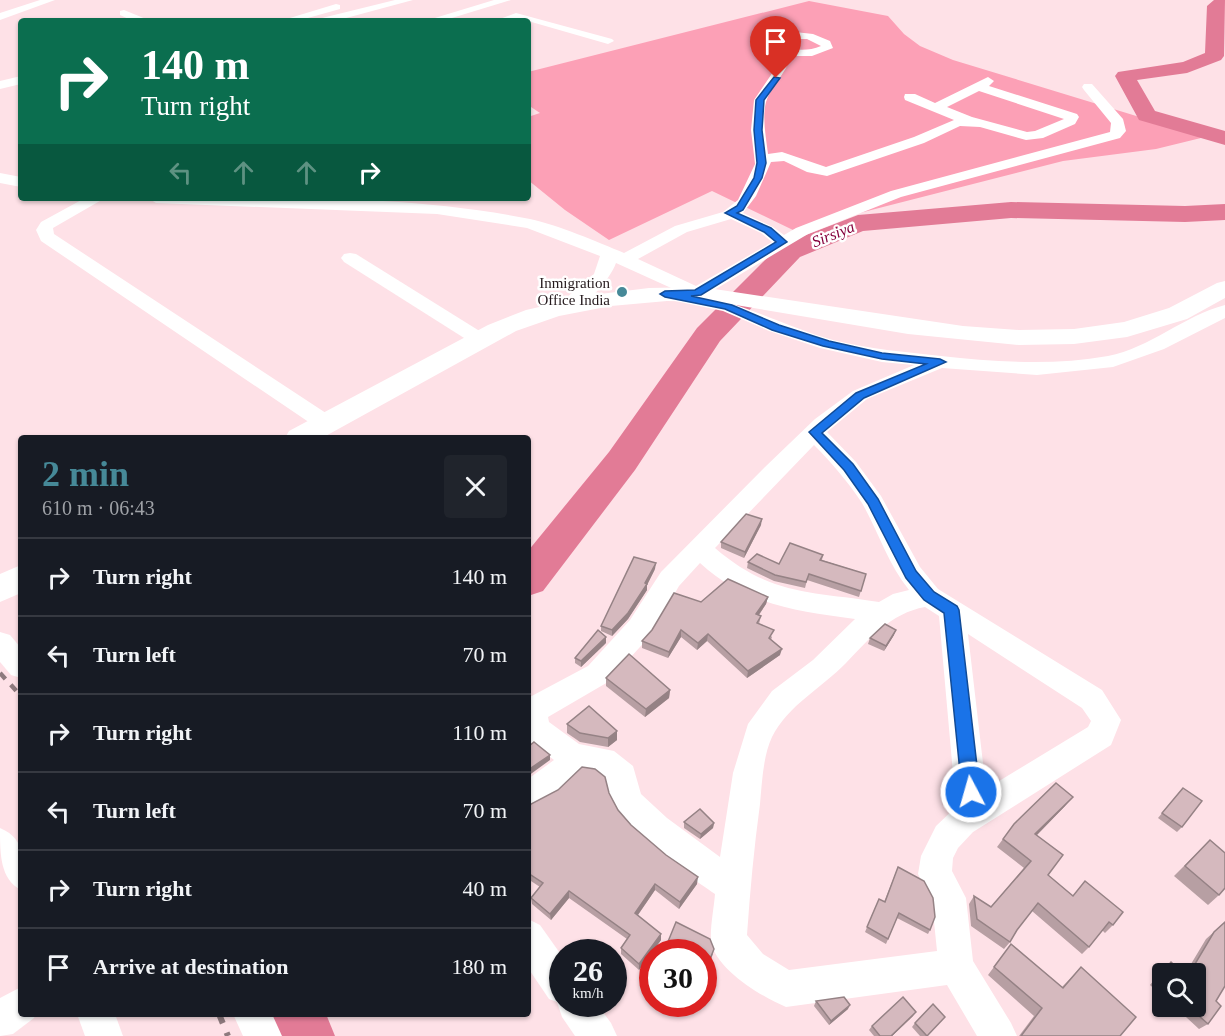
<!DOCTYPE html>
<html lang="en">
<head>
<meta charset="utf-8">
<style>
  :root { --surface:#171b24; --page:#20242c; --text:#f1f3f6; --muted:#9ea1a6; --line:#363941; --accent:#468998 }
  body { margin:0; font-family:"Times New Roman",serif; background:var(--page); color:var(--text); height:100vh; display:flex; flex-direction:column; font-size:22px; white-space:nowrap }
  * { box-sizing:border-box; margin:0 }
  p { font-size:20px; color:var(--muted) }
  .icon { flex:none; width:33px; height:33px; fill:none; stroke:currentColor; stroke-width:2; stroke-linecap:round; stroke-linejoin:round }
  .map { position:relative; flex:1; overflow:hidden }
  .side { position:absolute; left:18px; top:435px; width:513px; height:582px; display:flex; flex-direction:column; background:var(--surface); border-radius:6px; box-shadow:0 2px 4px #0004 }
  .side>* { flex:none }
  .top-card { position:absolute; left:18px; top:18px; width:513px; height:183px; border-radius:6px; box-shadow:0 2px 4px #0004; background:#0b6e4f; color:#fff; overflow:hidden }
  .fabs { position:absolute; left:1152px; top:963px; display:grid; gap:12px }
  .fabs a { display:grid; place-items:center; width:54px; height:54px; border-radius:6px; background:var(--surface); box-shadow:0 2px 4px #0004; font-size:30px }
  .speed { position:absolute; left:549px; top:939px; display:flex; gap:12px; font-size:30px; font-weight:700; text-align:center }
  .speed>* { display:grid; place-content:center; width:78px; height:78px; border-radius:50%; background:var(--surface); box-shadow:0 2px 4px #0004; line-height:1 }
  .speed small { font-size:15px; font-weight:400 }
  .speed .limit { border:9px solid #d22; background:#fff; color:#111 }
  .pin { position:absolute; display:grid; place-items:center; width:51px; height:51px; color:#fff; margin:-62px -26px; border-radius:50% 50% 50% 0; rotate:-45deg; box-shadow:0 0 6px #0007 }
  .pin .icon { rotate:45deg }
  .me { position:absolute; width:66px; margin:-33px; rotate:354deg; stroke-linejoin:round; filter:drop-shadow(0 0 4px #0008) }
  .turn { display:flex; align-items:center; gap:21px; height:126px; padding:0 24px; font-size:27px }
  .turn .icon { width:78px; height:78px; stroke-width:2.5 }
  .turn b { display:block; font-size:42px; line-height:51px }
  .lanes { display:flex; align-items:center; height:57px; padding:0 24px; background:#0003; justify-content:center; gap:30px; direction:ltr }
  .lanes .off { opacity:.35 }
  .round { display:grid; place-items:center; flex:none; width:63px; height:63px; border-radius:6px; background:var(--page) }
  .head { display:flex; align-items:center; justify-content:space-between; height:102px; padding:0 24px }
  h1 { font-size:36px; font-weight:800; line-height:45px; color:var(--accent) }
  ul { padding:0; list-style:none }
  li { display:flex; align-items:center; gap:18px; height:78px; padding:0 24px; border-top:2px solid var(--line) }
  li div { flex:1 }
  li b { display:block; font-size:22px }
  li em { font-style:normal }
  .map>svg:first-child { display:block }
  .green { fill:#fca0b6 }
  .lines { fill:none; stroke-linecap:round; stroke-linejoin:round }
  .river { fill:#e27b96; fill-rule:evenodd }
  .minor { fill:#fff; fill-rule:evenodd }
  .major { fill:#fff; fill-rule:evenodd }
  .rail-far1 { stroke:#8e7a7e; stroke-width:4.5; stroke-dasharray:8 8; stroke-linecap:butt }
  .rail { stroke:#8e7a7e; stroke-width:6; stroke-dasharray:10 10; stroke-linecap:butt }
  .wall { fill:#b79fa3 }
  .shaded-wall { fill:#958285 }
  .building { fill:#d5b9be; stroke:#958285; stroke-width:1.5 }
  .route { fill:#1a73e8; stroke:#114b97; stroke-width:1.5 }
  .poi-dot { fill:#468998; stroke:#fff; stroke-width:2 }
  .labels { text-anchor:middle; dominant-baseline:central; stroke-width:5; stroke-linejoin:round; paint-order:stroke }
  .far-poi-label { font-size:15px; fill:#251a1d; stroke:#fff; text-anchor:end }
  .far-water-label { font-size:16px; font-style:italic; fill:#84003c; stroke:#fff }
</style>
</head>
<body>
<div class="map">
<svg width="1225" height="1036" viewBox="0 0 1225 1036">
  <rect width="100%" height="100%" fill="#fee1e7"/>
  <path class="green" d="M809,1L888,16L904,34L920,46L953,60L1205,137L1156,149L1063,161L793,230L712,191L609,240L565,210L528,180V117L540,113L528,105V72Z"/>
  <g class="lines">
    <g class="river">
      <path d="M1214,0H1225L1224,56L1221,60L1187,73L1137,80L1155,111L1225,131V145L1139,120L1115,76L1118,72L1183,62L1205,53L1207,6Z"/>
      <path d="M1011,202L1185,206L1225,204V220L1185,222L1011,218L863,231L800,257L720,341L635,470L543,591L528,596V551L609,452L697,328L780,245L858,215Z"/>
      <path d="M266,1014H326L335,1036H273Z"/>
    </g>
    <g class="minor">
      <path d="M40,0H55L0,20V13Z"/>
      <path d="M395,0H413L335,21H317L318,19Z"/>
      <path d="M494,0H511L442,21H425Z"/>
      <path d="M336,4L340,5V9L297,21H280Z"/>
      <path d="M124,10L146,19L147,21H133L120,15V11Z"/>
      <path d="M516,13L612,39L614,41L608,44L528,21H494Z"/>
      <path d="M795,32L813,34L830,41L833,48L812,56H791C786,74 770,87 766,102C762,118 766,137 768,154L782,152L826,167L914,137L954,120L905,100L904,97L905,94H915L935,103L988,77L994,81L989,86L1077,114L1079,117L1075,124L1043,138L1026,140L980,127L960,126L924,143L827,176L807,172L784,161L771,162L756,196L743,213L773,227L784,235L796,228L891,191L1110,132L1111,123L1084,90L1082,87L1084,84H1092L1123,119L1126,131L1120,138L901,197L808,234L704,296C749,306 789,328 833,340C869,349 905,352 941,356C996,362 1053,366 1108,356C1150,348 1185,315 1225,305V318L1164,349L1113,367L1037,375L942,368L867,399L827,432L856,462L881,496L920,567L938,589L1102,690L1121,720L1111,745L973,832L958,848L953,858L952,871L966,898L973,961L1011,1023L1017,1036H977L947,985L786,1007C762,997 715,969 711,941C710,926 714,908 715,894C682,870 608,827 607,783L596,774L581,772C571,788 546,805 528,811V779L554,760L528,740V698L588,666L630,620L661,572L765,467L815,419L853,391L914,365L882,362L820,348L769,331L723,311L675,301L672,297L680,292L616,263C610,280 579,317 559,312L557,308L559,304L594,274L600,256L527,228L437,214L156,203L148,198C275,198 405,194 530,219C558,225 598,242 624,253L675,226L723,212L738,200L755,164L751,130L754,100L775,69L780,53L764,43L778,34ZM785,39H807L821,46C806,52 792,51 778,43ZM979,91L1064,119L1035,131L1027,132L972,117L947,107ZM731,219L761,233L772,242L696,286L638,259L687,232ZM814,445C832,463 848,482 862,503C878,531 888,564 909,590L893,594L879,602C810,591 771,596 715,548ZM700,563C746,605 795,611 855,619L813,660L772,691L748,724L733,773L720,857L667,818L641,794L633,766L614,751L579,744L549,722L548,717L608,682L650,636L679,586ZM925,607L939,616L956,807L936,826L921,856L918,874L932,902L937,951L789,970L763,954L747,935C750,891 754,848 760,804C762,783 763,756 772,737C788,705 822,688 846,663C869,639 891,613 925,607ZM968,634L1082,708L1091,721L1088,727L986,789Z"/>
      <path d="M21,76V84L0,89V81Z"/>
      <path d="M0,173L21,177V187L0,183Z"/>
      <path d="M85,198H105L53,228L54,234L335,419L338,424L335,429L327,431L319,429L41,241L36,230L41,222Z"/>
      <path d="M350,253L356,254L486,335L489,339L486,343H472L344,262L341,258L344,254Z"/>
      <path d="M0,632L10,635L21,648V678L11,675L0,662Z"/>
      <path d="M0,828C29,840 21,864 21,890C0,879 0,854 0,828Z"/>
      <path d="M528,919L540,925L562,956V1004H597L611,1023L617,1036H575L562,1017L557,1002L549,999L528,968Z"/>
      <path d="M21,987V1014H36L34,1018L13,1034L0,1036V998Z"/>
      <path d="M77,1014H115L123,1036H85Z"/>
      <path d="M233,1014H272L282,1036H243Z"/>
    </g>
    <g class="major">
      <path d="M1225,281V298L1187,319L1127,337L1074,344L1019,345L908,334L718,302L667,301L611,306L559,316L516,331L322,438H285L289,431L488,325L526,310L592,295L649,288L701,287L963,326L1019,330L1074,329L1124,322L1169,308L1217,283Z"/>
      <path d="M21,565V593L0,602V574Z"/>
    </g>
    <path class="rail-far1" d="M0,673L21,696"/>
    <path class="rail" d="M219,1014L228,1036"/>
  </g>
  <g class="wall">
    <path d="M761,525L744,558L721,548V542Z"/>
    <path d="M823,555L822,560L866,574L859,597L807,580L805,588L774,581L747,568L748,562L779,564Z"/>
    <path d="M655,569L647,585V590L628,619L612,636L601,631V626Z"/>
    <path d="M768,597L766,604L759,615L761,616L759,624L772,637L771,640L780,655L747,678L707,641L697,650L681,637L668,658L642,648V641L652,630L701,602Z"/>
    <path d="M894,635L884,651L868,644L870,638Z"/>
    <path d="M606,643L581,667L575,663V658Z"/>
    <path d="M606,678L670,690L669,698L645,717L606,686Z"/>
    <path d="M567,724L617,731V740L608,747L580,742L567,733Z"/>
    <path d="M1183,788L1182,827L1177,832L1158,818Z"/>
    <path d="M609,793L618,810L631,825L697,884L679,909L655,890L638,915L661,940L639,970L621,954V948L627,939L569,898L551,920L532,904L531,898L540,887L528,879V809Z"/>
    <path d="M1066,805L1037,835L1048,875L1073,896L1113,925L1105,933L1102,930L1089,947L1082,954L1032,911L1017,930L1010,942L1004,949L971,926L969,904L974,896L991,907L1024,868L997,847L1003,839Z"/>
    <path d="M684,822L714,823L713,828L700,839L684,828Z"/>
    <path d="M1210,840L1219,895L1208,905L1174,876Z"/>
    <path d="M898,867L930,930L928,934L897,918L886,944L865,932L879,899L884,902Z"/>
    <path d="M1225,922L1216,1001L1208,1024L1199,1029L1174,1006H1196V974H1185L1206,939Z"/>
    <path d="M667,944L713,954L707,969L704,967V952H675L666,948Z"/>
    <path d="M1011,944L1062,987L1081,967L1120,1036H1019L1034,1016L988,975Z"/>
    <path d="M1171,962L1162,974V996L1150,985L1164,968Z"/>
    <path d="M816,1001L848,1009L829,1025L814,1006Z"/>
    <path d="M913,1016L892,1036H874L869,1030L872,1026Z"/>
    <path d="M915,1023L928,1036H920L912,1027Z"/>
  </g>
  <g class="shaded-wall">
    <path d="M762,519L761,525L744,558L745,552Z"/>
    <path d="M656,563L655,569L647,585V590L628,619L612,636V630L645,583Z"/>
    <path d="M768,597L766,604L755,620L756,614Z"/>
    <path d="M681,630V637L668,658L669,652Z"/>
    <path d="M896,630L894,635L884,651L886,646Z"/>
    <path d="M708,634L707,641L697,650L698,643Z"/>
    <path d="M606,637V643L581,667V661Z"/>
    <path d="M782,649L780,655L747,678L748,671Z"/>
    <path d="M670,690L669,698L645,717L646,709Z"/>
    <path d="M617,731V740L608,747V738Z"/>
    <path d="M550,755V760L528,776V770Z"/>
    <path d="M1073,797L1066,805L1029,843L1035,834Z"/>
    <path d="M714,823L713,828L700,839L701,834Z"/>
    <path d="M698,877L697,884L679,909L680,902Z"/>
    <path d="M655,884V890L635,919V913Z"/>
    <path d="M569,891V898L551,920L550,914Z"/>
    <path d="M661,934V940L639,970V964Z"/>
    <path d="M850,1005L848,1009L829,1025L831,1021Z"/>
    <path d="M916,1012L913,1016L892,1036H891Z"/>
  </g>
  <g class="building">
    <path d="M746,514L762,519L745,552L721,542Z"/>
    <path d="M790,543L823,555L820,560L866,574L861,591L809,574L806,582L775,575L748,562L757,554L779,564Z"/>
    <path d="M634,557L656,563L645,583L647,584L628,613L612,630L601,626Z"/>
    <path d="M728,579L768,597L756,614L761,616L757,623L774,630L769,638L782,649L748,671L708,634L698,643L681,630L669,652L642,641L652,630L674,593L701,602Z"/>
    <path d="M885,624L896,630L886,646L870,638Z"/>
    <path d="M598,630L606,637L581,661L575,658Z"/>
    <path d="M629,654L670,690L646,709L606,678Z"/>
    <path d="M589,706L617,731L608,738L580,733L567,724Z"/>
    <path d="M534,742L550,755L528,770V747Z"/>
    <path d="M582,767L595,769L605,777L609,793L618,810L631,825L666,855L698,877L680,902L655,884L635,913L661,934L639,964L621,948L630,935L569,891L550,914L531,898L543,883L528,873V809L531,804L558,790Z"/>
    <path d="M1056,783L1073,797L1035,834L1063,855L1048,875L1073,896L1085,881L1123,912L1113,925L1109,922L1089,947L1038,903L1017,930L1010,942L977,919L974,896L991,907L1031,861L1003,839L1014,824Z"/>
    <path d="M1183,788L1202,801L1182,827L1162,813Z"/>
    <path d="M700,809L714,823L701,834L684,822Z"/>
    <path d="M1210,840L1225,853V888L1219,895L1185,866Z"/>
    <path d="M898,867L924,881L933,898L935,917L930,930L899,913L888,939L867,927L879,899L885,902Z"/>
    <path d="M676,922L710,939L714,949L708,964L704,962V952H684L667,944Z"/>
    <path d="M1225,922V986L1216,1001L1221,1006L1208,1024L1188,1006H1196V974H1189L1214,932Z"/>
    <path d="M1011,944L1063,988L1081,967L1136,1017L1120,1036H1021L1042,1008L994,967Z"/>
    <path d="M1171,962L1184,974H1162V983L1157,979Z"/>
    <path d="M844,997L850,1005L831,1021L816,1001Z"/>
    <path d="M903,997L916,1012L891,1036H880L872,1026Z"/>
    <path d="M933,1004L945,1017L927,1036L915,1023Z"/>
  </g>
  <path class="route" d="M774,77L780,78L764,100L762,130L766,163L762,178L743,210L737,213L771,228L787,242L701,295L691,296L732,305L779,325L829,341L882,353L940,359L946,362L864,398L822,433L853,464L878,499L916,571L934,592L957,606L959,610L980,792L977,797L971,800L965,797L962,792L944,613L924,600L906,578L868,504L844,470L809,432L856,393L926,364L882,359L823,346L772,330L725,309L665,297L660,294L665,291L695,290L776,242L764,232L725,213L737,206L754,178L757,163L754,130L756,100Z"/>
  <circle class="poi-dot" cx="622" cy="292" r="6"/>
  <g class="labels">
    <g class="far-poi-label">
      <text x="610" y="283">Inmigration<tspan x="610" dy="17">Office India</tspan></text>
    </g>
    <g class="far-water-label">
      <text transform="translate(833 234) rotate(-22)">Sirsiya</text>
    </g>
  </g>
</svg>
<div class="fabs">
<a><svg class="icon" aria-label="search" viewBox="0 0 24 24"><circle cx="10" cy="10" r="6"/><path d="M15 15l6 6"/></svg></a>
</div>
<div class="speed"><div>26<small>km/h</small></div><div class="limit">30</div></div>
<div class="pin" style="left:776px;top:78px;background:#d93025"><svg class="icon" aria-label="arrive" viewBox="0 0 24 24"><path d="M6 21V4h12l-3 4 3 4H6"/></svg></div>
<svg class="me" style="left:971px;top:792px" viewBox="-20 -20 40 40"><circle r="17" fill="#1a73e8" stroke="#fff" stroke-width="3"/><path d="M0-11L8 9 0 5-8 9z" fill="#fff"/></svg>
<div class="top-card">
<div class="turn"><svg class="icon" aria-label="right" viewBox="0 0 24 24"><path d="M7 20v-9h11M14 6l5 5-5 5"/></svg><div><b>140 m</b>Turn right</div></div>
<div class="lanes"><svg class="icon off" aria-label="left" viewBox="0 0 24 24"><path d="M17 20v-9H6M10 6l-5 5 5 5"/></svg><svg class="icon off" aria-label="ahead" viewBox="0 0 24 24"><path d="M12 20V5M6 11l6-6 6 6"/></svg><svg class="icon off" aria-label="ahead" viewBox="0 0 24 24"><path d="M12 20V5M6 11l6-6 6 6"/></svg><svg class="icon" aria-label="right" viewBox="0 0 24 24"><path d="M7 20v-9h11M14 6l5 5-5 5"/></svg></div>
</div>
<section class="side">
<div class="head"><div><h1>2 min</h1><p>610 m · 06:43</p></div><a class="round"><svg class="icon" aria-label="close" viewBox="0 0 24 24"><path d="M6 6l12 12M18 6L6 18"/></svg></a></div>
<ul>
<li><svg class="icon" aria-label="right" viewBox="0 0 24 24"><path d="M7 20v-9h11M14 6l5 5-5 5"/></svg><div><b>Turn right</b></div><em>140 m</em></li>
<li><svg class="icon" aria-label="left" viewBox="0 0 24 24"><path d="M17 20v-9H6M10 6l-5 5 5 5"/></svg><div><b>Turn left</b></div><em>70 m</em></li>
<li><svg class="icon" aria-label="right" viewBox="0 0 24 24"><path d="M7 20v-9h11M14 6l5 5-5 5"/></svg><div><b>Turn right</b></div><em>110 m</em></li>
<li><svg class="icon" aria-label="left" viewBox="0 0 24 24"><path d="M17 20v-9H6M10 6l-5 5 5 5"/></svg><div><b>Turn left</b></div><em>70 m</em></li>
<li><svg class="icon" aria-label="right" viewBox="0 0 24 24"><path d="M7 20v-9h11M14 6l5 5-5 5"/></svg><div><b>Turn right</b></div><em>40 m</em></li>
<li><svg class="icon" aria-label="arrive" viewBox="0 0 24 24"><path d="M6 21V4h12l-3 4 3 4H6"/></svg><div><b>Arrive at destination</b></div><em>180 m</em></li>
</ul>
</section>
</div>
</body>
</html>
